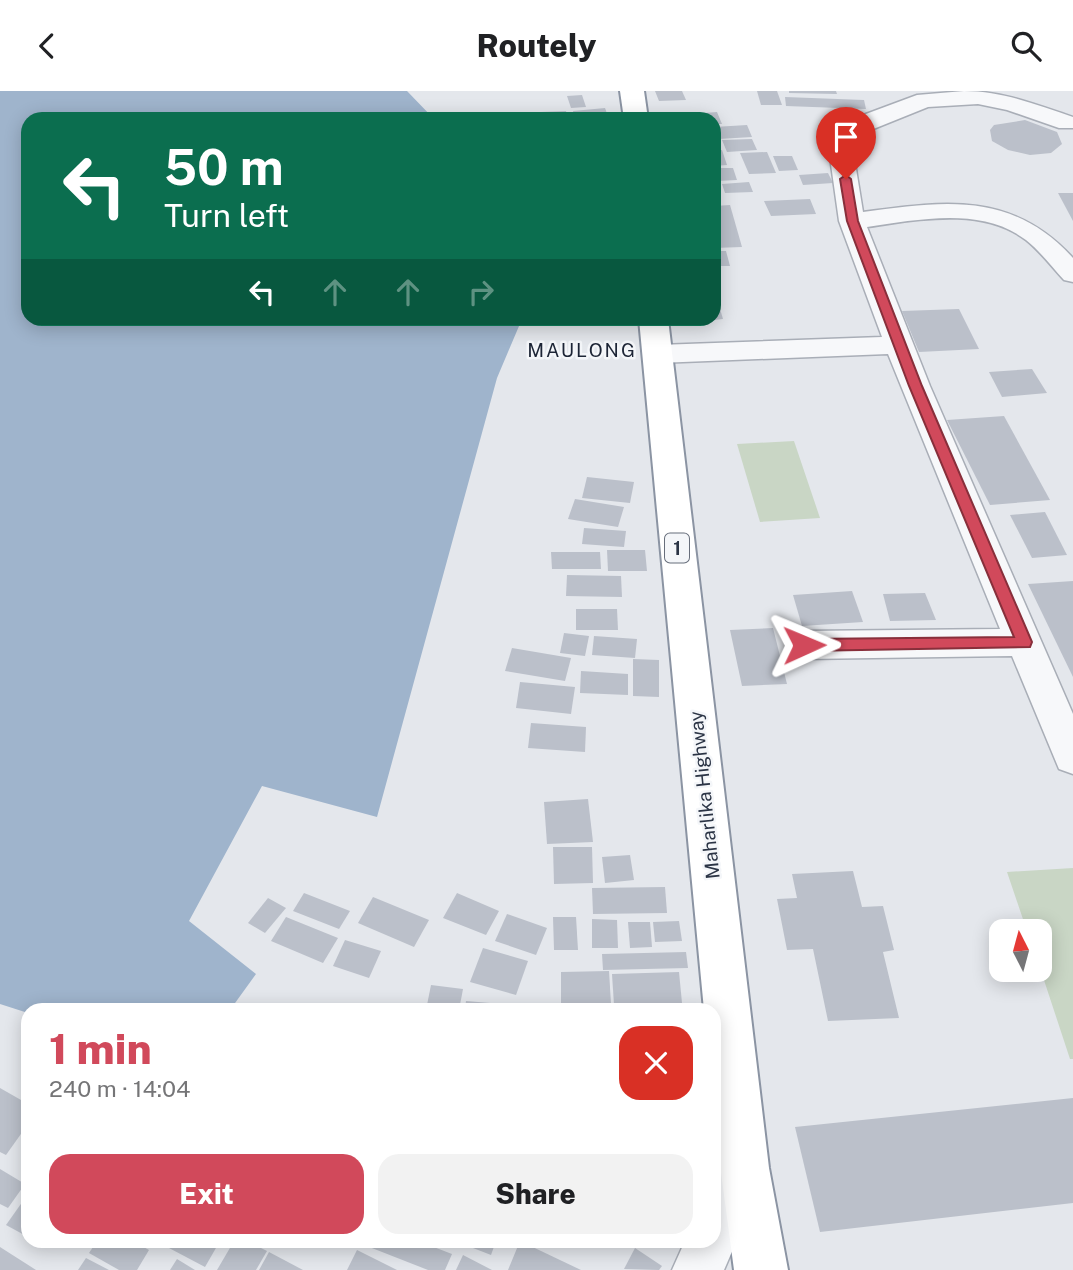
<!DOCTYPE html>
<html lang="en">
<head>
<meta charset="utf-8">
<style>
  :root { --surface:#fff; --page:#f2f2f2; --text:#202124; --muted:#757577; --accent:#d1495b }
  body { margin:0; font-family:"Public Sans",sans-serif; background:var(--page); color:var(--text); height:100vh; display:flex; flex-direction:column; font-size:26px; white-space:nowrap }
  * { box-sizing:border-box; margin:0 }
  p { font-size:23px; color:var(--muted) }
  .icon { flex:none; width:38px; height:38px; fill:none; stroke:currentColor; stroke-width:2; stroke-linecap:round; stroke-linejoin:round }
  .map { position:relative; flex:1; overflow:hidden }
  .panel { position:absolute; left:21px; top:912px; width:700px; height:245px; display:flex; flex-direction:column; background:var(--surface); border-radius:21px; box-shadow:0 4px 18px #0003 }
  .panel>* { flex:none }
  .banner { position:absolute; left:21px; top:21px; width:700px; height:214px; border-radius:21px; box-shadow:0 4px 18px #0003; background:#0b6e4f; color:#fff; overflow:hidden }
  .needle { width:46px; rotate:354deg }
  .fabs { position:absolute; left:989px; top:828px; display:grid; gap:14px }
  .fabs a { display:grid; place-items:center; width:63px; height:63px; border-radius:14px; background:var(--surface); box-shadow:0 4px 18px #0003; font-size:35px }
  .pin { position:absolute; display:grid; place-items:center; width:60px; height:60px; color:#fff; margin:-72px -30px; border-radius:50% 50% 50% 0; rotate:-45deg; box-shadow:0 0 7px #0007 }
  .pin .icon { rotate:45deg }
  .me { position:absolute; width:77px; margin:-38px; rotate:89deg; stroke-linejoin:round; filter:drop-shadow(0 0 5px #0008) }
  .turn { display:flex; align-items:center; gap:24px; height:147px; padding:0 28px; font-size:32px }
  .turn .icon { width:91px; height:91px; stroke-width:2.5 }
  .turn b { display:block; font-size:49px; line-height:60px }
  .lanes { display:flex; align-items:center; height:66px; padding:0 28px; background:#0003; justify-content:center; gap:35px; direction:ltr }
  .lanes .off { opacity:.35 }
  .round { display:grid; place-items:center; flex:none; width:74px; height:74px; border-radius:21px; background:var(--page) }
  .headline { display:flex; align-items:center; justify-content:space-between; height:119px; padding:0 28px }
  h1 { font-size:42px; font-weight:800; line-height:52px; color:var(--accent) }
  .button { display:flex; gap:14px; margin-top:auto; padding:14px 28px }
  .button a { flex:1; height:80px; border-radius:21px; background:var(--accent); color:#fff; font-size:28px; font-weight:800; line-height:80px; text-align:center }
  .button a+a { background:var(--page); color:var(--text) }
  header { display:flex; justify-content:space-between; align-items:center; height:91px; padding:0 28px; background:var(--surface); font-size:32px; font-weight:800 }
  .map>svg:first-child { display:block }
  .green { fill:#c9d6c5 }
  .water { fill:#9fb4cc }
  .building { fill:#bbc0ca }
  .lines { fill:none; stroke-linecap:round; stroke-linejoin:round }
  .minor-casing { stroke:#a9aeb7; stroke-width:3 }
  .highway-casing { stroke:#8b94a3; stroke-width:4 }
  .minor { fill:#f7f8fa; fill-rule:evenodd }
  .highway { fill:#fff; fill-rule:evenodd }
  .route { fill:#d1495b; stroke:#882f3b; stroke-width:2 }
  .labels { text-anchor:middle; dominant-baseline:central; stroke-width:5; stroke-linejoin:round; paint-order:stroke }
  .shield { fill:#f4f6f9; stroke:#676e7b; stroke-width:2 }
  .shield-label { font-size:18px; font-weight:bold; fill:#2b3445 }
  .far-quarter-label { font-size:19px; letter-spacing:2px; fill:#1d2536; stroke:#f4f6f9 }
  .street-label { font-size:19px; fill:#2b3445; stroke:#f4f6f9 }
</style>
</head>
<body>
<header><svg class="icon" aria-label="back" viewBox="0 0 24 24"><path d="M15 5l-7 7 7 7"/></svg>Routely<svg class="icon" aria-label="search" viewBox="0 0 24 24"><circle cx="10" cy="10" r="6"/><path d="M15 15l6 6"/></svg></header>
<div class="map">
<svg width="1073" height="1179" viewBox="0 0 1073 1179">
  <rect width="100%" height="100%" fill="#e4e7ec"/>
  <g class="green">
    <path d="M794,350L820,427L760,431L737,353Z"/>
    <path d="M1073,777V968H1070L1040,877V840H1027L1007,781Z"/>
  </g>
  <path class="water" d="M0,0H407L434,28H28V228H522L497,287L377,726L262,695L189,830L256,883L230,919H28V922L0,913Z"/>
  <g class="building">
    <path d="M655,0H682L686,9L659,10Z"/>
    <path d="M757,0H777L782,14H761Z"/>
    <path d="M789,0H836L837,3L789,2Z"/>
    <path d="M582,4L586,16L571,17L567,5Z"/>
    <path d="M785,6L864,9L866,18L786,15Z"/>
    <path d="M605,17L609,28H575L573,20Z"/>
    <path d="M566,20L568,28H543L541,21Z"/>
    <path d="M717,21L722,33H714V28H693L691,23Z"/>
    <path d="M1025,29L1057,41L1062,53L1051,62L1030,64L1008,59L992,50L990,39L994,34Z"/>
    <path d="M747,34L752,46L719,48L714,36Z"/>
    <path d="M752,48L757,59L727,61L722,49Z"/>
    <path d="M722,59L727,74L714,75V60Z"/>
    <path d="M767,61L776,82L749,83L740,62Z"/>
    <path d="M773,65H792L798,79L779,80Z"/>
    <path d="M714,77H733L737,89L717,90Z"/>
    <path d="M828,82L833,92L803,94L799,84Z"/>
    <path d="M749,91L753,101L725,102L722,93Z"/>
    <path d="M1058,102H1073V130Z"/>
    <path d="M810,108L816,123L771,125L764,110Z"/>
    <path d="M730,114L742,156L714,157V115Z"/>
    <path d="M714,160H726L730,175H714Z"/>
    <path d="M715,201L723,228L714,229Z"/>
    <path d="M959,218L979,258L919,261L902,220Z"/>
    <path d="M1032,278L1047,302L1002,306L989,281Z"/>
    <path d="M1004,325L1050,409L990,414L947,329Z"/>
    <path d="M587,386L634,391L630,412L582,407Z"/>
    <path d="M575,408L624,416L618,436L568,428Z"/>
    <path d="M1045,421L1067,464L1032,467L1010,424Z"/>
    <path d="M584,437L626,440L624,456L582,453Z"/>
    <path d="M607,459H645L647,480H608Z"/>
    <path d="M551,461H600L601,478H552Z"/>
    <path d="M567,484L621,485L622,506L566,505Z"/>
    <path d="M1073,490V586L1028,493Z"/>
    <path d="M852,500L863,531L802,535L793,504Z"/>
    <path d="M925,502L936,529L890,530L883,503Z"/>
    <path d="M576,518H617L618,539H576Z"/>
    <path d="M773,537L787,593L742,595L730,539Z"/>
    <path d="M564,542L589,545L585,565L560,562Z"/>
    <path d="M594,545L637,548L635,567L592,564Z"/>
    <path d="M512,557L571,567L565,590L505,580Z"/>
    <path d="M633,568L659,569V606L633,605Z"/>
    <path d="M581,580L628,583V604L580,602Z"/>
    <path d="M520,591L575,596L571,623L516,617Z"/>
    <path d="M531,632L586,636L585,661L528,657Z"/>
    <path d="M588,708L593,751L547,753L544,711Z"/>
    <path d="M553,756H592L593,792L554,793Z"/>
    <path d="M630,764L634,789L605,792L602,766Z"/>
    <path d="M853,780L862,816L883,815L894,859L883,861L899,927L828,930L813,858L787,859L777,808L797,807L792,783Z"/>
    <path d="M665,796L667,822L593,823L592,797Z"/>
    <path d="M304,802L350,820L339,838L293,820Z"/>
    <path d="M457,802L499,820L486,844L443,827Z"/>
    <path d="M373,806L429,829L414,856L358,832Z"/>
    <path d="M268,807L286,817L265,842L248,832Z"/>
    <path d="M507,823L547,837L536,864L495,850Z"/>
    <path d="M286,826L338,847L323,872L271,850Z"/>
    <path d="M553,826H576L578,859H554Z"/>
    <path d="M592,828L617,829L618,857H592Z"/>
    <path d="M679,830L682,850L655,851L653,831Z"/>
    <path d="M628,831H650L652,856L630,857Z"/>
    <path d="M345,849L381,860L369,887L333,875Z"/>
    <path d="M483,857L528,870L516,904L470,891Z"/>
    <path d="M686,861L688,877L603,879L602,863Z"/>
    <path d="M609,880L611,913H561V881Z"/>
    <path d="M679,881L682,912L614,914L612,883Z"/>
    <path d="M431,894L463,898L459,919H426Z"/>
    <path d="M466,910L502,913L501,919H465Z"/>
    <path d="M0,997L28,1013V1033L6,1064L0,1061Z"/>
    <path d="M1073,1007V1112L820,1141L795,1036Z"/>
    <path d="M0,1078L25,1093L8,1117L0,1113Z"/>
    <path d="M23,1110L28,1113V1146L6,1134Z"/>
    <path d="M97,1150H133L149,1159L137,1179H119L89,1162Z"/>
    <path d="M174,1150H220L205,1176L169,1157Z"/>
    <path d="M234,1150H247L267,1160L256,1179H217Z"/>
    <path d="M354,1150H418L452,1163L445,1179H428Z"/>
    <path d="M455,1150H496L491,1164Z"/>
    <path d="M520,1150L581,1179H508Z"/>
    <path d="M0,1156L36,1179H0Z"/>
    <path d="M635,1157L662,1175L659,1179L624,1178Z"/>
    <path d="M357,1159L397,1179H347Z"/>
    <path d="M269,1161L303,1179H259Z"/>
    <path d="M463,1164L492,1179H456Z"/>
    <path d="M86,1167L109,1179H78Z"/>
    <path d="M177,1168L195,1179H170Z"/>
  </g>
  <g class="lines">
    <g class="minor-casing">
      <g id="minor">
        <path d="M964,0C1003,0 1037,14 1073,26V37H1059L1007,19L978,13L928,16L851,47L863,121C945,110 1012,100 1073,167V191L1064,189C1051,175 1040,160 1026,149C981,115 918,129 867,136L930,295L1073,623V683L1059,678L1012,565L804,568L791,564L786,554L791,544L804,540L1000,538L888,263L658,272L648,269L644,263L648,257L658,254L882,246L839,130L827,45L839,33L917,4Z"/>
        <path d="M744,1053L761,1060L768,1077L724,1179H672L685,1150H714V1087L727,1060Z"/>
      </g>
    </g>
    <g class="highway-casing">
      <g id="highway">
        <path d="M620,0H644L648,28H624Z"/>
        <path d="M639,228H668L769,1077L788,1179H734L714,1029V919H704Z"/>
      </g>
    </g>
    <use href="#minor" class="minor"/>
    <use href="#highway" class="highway"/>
  </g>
  <path class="route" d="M846,84L851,88L858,130L922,295L1032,551L1030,556L804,560L796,554L804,548L1014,546L909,295L847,130L840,88Z"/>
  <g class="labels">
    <rect class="shield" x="665" y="442.5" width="24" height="29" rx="5"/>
    <g class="shield-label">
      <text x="677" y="457">1</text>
    </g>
    <g class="far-quarter-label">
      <text x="582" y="259">MAULONG</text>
    </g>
    <g class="street-label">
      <text transform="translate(704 704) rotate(-96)">Maharlika Highway</text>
    </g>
  </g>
</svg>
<div class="fabs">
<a><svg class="needle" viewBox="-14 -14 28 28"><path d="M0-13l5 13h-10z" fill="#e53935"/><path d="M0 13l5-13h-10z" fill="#757577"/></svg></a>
</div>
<div class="pin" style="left:846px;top:88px;background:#d93025"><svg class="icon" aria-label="arrive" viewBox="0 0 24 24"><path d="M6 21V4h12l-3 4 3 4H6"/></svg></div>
<svg class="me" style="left:804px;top:554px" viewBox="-20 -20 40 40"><path d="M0-17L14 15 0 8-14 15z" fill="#d1495b" stroke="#fff" stroke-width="4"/></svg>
<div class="banner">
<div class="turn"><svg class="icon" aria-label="left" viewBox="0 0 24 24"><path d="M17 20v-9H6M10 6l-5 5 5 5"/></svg><div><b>50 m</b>Turn left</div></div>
<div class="lanes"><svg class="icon" aria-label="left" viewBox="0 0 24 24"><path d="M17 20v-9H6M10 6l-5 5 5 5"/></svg><svg class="icon off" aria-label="ahead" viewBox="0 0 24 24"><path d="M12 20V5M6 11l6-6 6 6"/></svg><svg class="icon off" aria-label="ahead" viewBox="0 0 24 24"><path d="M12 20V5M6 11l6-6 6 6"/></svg><svg class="icon off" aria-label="right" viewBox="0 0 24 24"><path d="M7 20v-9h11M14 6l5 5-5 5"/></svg></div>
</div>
<section class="panel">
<div class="headline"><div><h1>1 min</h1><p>240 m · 14:04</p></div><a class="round" style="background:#d93025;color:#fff"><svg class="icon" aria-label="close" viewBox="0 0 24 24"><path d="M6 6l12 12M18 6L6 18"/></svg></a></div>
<div class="button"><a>Exit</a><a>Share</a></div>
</section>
</div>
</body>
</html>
